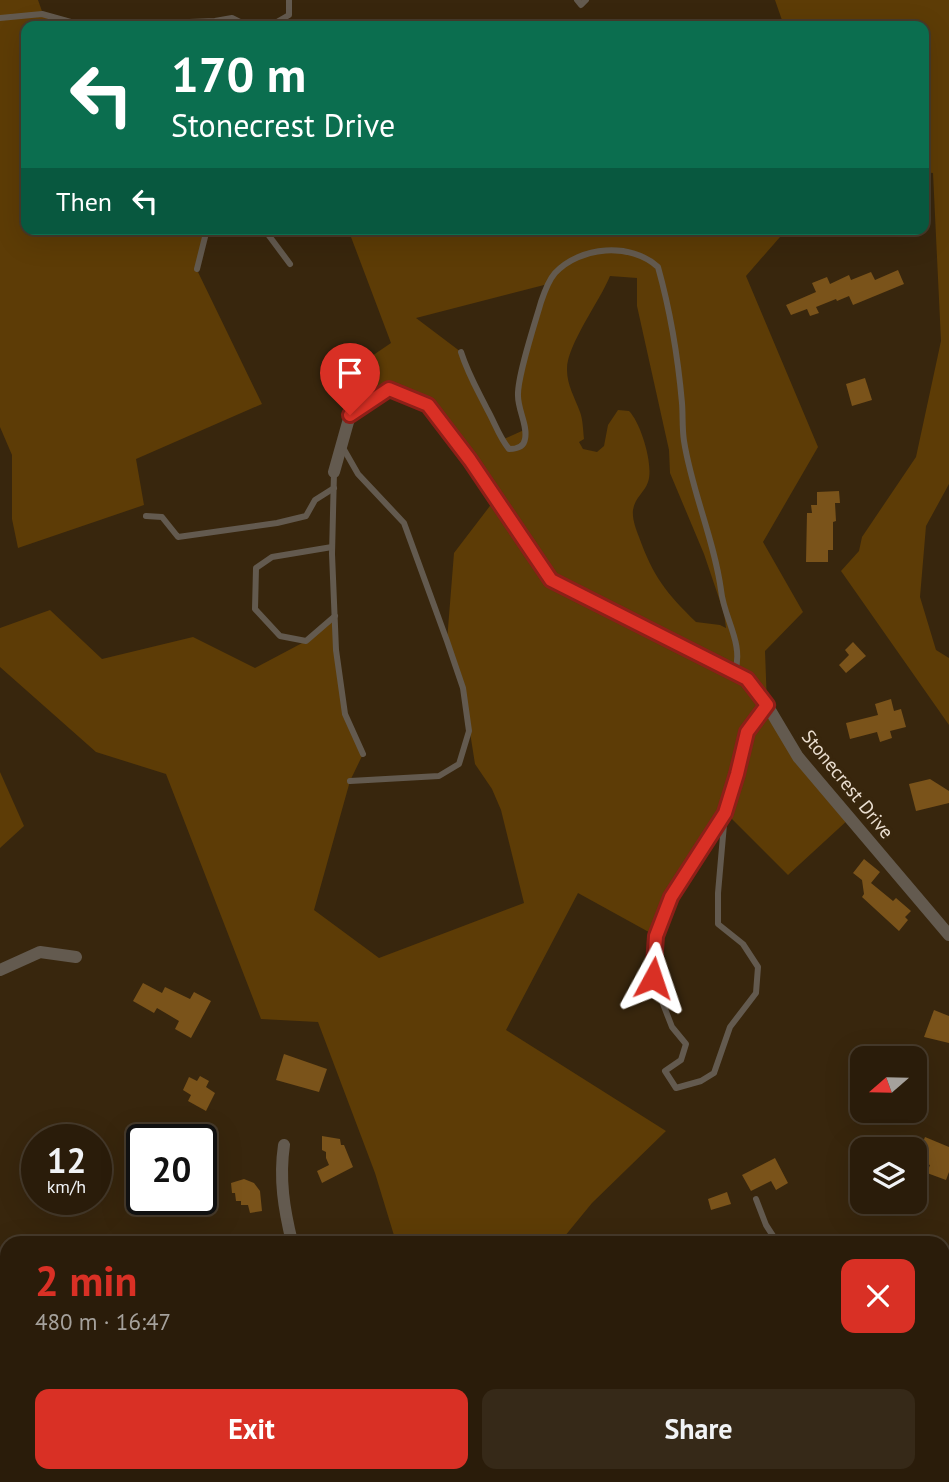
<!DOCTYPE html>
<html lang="en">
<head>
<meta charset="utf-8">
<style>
  :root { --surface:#2a1c0a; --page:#362918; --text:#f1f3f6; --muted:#a5a19c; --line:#463a2b; --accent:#d93025 }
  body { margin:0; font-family:"PT Sans",sans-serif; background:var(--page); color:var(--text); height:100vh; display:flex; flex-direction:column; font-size:26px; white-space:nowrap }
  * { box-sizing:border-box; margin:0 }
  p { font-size:23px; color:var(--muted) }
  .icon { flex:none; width:38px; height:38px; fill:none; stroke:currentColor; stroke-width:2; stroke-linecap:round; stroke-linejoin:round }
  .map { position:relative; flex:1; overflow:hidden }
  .details { position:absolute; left:0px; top:1236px; width:950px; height:247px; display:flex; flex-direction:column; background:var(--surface); border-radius:21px 21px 0 0; box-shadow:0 7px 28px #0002,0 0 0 2px var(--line) }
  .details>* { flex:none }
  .top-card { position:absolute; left:21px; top:21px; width:908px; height:214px; border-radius:14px; box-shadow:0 7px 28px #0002,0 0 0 2px var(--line); background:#0b6e4f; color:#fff; overflow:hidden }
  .needle { width:46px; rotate:250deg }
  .fabs { position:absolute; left:850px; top:1046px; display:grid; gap:14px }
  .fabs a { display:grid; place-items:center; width:77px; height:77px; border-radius:14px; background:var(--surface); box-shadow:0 7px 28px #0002,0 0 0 2px var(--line); font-size:35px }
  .speed { position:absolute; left:21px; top:1124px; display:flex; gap:14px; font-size:35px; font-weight:700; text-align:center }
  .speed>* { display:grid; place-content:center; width:91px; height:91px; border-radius:50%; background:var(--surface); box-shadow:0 7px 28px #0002,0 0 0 2px var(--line); line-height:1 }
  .speed small { font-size:18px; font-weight:400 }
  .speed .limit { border:4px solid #111; border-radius:10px; background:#fff; color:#111 }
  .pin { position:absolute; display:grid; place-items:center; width:60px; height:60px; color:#fff; margin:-72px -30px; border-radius:50% 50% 50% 0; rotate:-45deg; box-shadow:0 0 7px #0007 }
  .pin .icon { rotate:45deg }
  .me { position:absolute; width:77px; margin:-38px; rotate:5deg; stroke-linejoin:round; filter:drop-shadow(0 0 5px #0008) }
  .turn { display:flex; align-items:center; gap:24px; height:147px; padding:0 35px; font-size:32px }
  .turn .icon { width:91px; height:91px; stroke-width:2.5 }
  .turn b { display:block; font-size:49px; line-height:60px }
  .then { display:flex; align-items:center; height:66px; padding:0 35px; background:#0003; gap:14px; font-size:26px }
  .round { display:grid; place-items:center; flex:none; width:74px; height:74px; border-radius:14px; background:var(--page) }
  .overview { display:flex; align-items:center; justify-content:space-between; height:119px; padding:0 35px }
  h1 { font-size:42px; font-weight:700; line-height:52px; color:var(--accent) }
  .button { display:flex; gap:14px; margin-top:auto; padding:14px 35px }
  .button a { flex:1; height:80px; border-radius:14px; background:var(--accent); color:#fff; font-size:28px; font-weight:700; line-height:80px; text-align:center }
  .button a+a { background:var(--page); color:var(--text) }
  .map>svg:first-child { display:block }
  .green { fill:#5d3c06; fill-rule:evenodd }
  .building { fill:#7a531a }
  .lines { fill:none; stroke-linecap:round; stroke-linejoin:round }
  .lane { stroke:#635a4f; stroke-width:6 }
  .street { stroke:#635a4f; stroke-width:12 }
  .route-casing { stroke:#8d1f18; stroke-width:18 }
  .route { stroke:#d93025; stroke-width:12 }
  .labels { text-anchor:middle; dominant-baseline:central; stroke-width:7; stroke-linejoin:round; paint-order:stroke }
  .street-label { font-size:19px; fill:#ebdfd1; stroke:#38260d }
</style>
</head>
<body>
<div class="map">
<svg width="949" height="1482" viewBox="0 0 949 1482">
  <rect width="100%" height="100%" fill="#38260d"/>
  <g class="green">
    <path d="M0,0H38L43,14L85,26L232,18L242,23V26H26V229H207L197,270L262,404L136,459L144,505L18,548L12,519V455L0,427Z"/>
    <path d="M775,0H949V484L926,526L920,597L936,650L949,658V725L841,571L859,551L862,537L916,457L941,341L933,173L924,172V26H784Z"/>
    <path d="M348,229H787L746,276L818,447L763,542L803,612L765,651L767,705L850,818L788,875L726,813L671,897L656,936L578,893L506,1030L666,1131L592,1203L560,1242H396L375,1173L318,1022L261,1019L166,774L96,752L0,667V628L50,610L102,659L193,637L255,668L306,641L335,616L345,714L363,754L350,781L314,910L379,958L524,903L501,810L492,789L475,764L463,688L447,641L454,553L496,498L428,405L389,389L341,377L391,343ZM610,276L637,278V306L669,450L670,473L704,554L724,613L726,628L720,625L696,622C666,593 653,576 639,537C636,529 632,519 633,510C635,497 645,492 648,482C654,466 641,423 629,411L618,410L608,425L604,446L597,452L583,449L579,442L584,439C583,430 583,420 580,412C575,398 567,385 567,370C566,346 600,301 610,276ZM548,284L530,344L518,396L524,430L502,440L461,352L416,318Z"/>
    <path d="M0,772L24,826L0,848Z"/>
  </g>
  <g class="building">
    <path d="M898,270L904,284L853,305L849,296L837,301L836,299L816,307L819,313L810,316L807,309L791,315L786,305L816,292L812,283L827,277L830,284L849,275L851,280L871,272L875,280Z"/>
    <path d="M865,378L872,400L852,406L846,384Z"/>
    <path d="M839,491L840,503H835L836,521L833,522V550H828V562H806L807,513H812L811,505H817V492Z"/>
    <path d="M853,642L866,656L846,673L839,665L849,655L845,650Z"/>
    <path d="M891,699L894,711L901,709L906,727L890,731L892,738L880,742L877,732L850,739L846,723L878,715L875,704Z"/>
    <path d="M930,779L949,791V803L916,811L909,784Z"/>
    <path d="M864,859L880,872L871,883L893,901L896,898L911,911L905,917L908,920L899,931L862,897L864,894L862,880L853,873Z"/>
    <path d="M143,983L162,993L165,987L190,999L194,992L211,1001L191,1038L175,1029L179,1021L157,1008L154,1013L133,1001Z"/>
    <path d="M934,1010L949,1016V1043L924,1037Z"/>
    <path d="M284,1054L327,1069L319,1092L276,1080Z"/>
    <path d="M200,1076L209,1081L206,1087L215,1093L206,1111L188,1101L191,1095L183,1090L189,1077L197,1081Z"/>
    <path d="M322,1136L340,1139L341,1145H344L353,1167L322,1183L317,1171L329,1165L326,1158V1152L322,1150Z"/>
    <path d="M909,1137L923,1142L925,1137L949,1147V1172L946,1180L927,1173L930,1165L920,1161L921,1158L915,1155V1150H903Z"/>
    <path d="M775,1158L788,1183L776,1190L771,1181L751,1191L742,1175Z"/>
    <path d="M244,1179L254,1183L260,1191L262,1211L250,1213L248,1205H241V1201H236L235,1193H232L231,1183Z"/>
    <path d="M727,1192L731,1204L711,1210L708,1199Z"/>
  </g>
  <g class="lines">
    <g class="lane">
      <path d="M577,0L581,5L586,0"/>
      <path d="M0,18L42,14L85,26L215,21L232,18L242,23L270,26L289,15V0"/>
      <path d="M264,229L290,264"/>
      <path d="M197,269L207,229"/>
      <path d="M461,352C468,374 477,389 487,409C495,423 499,437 509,449C516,449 524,447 525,439C528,426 518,410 518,396C517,377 535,323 541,302C544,293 548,281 555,273C580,246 631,242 658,267C670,310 678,358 682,403C683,416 682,428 684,441C692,492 714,539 721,590C724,619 744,643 735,672"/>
      <path d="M342,446L358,474L404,523L447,641L463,688L469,731L459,764L439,776L350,781"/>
      <path d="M334,472L332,554L336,650L345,714L363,754"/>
      <path d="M146,516L162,517L178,537L277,523L306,516L315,500L334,488"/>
      <path d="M332,547L272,557L256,568L255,609L280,636L306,641L335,616"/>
      <path d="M725,813L718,893V924L743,944L758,967L756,993L730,1027L714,1073L701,1081L676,1088L665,1071L681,1060L686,1044L672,1027L653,978L656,936L671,897L725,813L747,732L766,706"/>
      <path d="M756,1199L766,1225L777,1242"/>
    </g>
    <g class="street">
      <path d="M334,472L350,415L389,389L428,405L470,460L551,580L747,679L767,705L798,757L949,935"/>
      <path d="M0,970L40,952L76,957"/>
      <path d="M284,1145C279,1179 284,1209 292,1242"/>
      <path d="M340,1475L341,1482"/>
    </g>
  </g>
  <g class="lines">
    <g class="route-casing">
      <path id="route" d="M350,415L389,389L428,405L470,460L551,580L747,679L767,705L747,732L737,774L725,813L671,897L656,936L653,978"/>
    </g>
    <use href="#route" class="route"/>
  </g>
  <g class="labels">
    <g class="street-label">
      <text transform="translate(848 784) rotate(51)">Stonecrest Drive</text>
    </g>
  </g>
</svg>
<div class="fabs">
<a><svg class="needle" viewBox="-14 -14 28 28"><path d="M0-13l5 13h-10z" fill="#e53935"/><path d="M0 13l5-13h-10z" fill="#a5a19c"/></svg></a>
<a><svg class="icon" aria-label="layers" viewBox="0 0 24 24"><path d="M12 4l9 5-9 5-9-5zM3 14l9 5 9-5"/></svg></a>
</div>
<div class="speed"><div>12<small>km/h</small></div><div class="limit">20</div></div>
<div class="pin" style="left:350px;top:415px;background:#d93025"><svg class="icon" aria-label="arrive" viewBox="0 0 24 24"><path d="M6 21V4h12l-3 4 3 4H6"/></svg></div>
<svg class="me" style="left:653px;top:978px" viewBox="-20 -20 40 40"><path d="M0-17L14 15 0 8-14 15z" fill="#d93025" stroke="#fff" stroke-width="4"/></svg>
<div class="top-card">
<div class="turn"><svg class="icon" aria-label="left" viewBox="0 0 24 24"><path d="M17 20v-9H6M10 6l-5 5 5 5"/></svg><div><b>170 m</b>Stonecrest Drive</div></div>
<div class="then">Then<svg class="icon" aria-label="left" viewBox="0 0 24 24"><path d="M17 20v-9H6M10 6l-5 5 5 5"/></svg></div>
</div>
<section class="details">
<div class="overview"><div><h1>2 min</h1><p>480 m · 16:47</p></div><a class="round" style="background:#d93025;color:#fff"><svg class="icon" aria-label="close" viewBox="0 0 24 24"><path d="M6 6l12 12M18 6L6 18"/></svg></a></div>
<div class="button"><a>Exit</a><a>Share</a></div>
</section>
</div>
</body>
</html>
